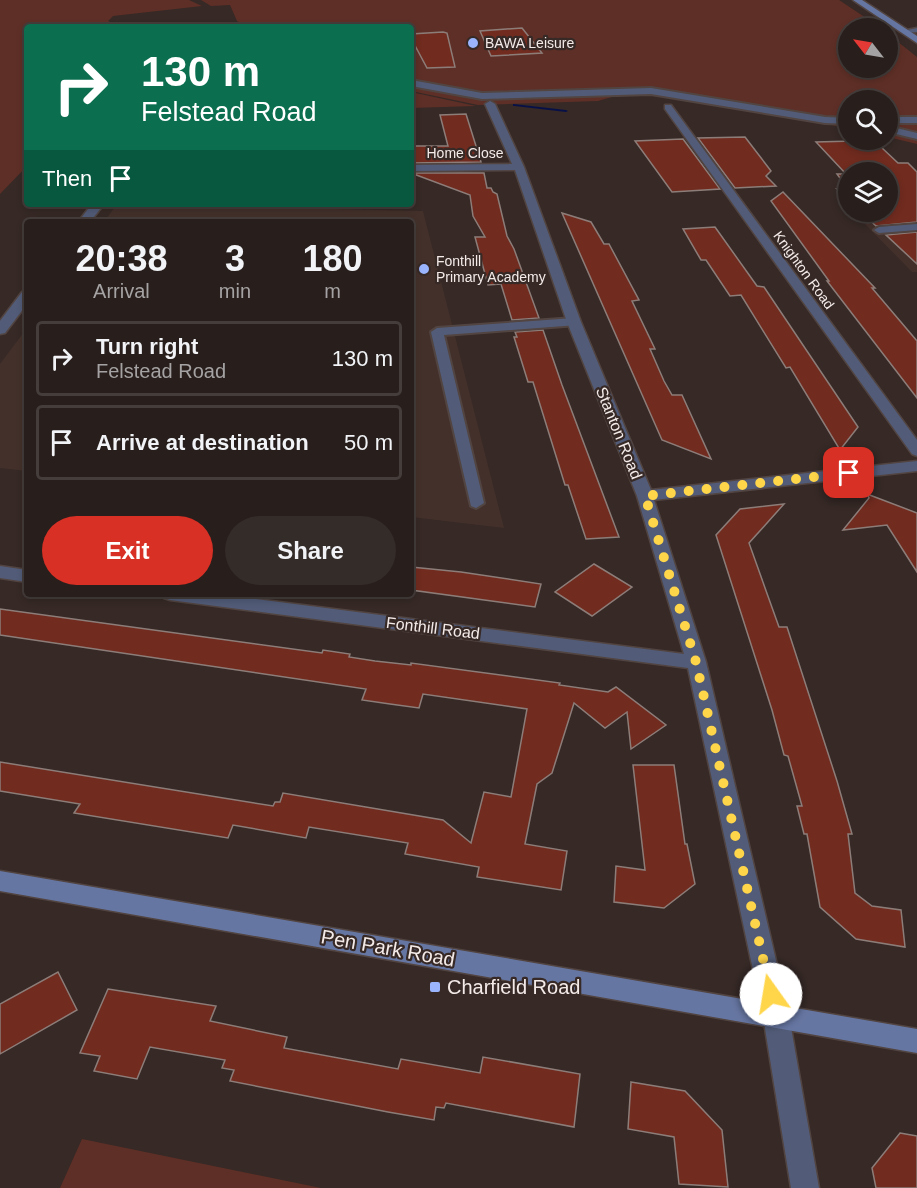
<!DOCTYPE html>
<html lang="en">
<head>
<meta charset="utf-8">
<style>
  :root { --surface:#281f1c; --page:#342c29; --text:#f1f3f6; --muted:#a5a2a3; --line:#443d3b; --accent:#d93025 }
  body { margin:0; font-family:Arial,sans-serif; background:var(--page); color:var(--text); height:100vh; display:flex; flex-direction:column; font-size:22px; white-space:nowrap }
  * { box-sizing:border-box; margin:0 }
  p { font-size:20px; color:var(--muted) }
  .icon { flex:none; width:33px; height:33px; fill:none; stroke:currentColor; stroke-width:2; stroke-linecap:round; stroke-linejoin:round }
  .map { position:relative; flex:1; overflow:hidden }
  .details { position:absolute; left:24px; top:219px; width:390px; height:378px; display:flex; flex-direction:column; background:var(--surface); border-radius:6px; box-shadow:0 3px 9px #0003,0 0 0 2px var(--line) }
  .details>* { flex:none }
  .hud { position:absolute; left:24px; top:24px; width:390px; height:183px; border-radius:6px; box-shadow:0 3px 9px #0003,0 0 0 2px var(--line); background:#0b6e4f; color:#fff; overflow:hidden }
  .needle { width:39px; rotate:301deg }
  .buttons { position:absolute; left:838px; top:18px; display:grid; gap:12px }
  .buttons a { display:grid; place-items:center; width:60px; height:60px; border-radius:50%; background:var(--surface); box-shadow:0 3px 9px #0003,0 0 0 2px var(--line); font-size:30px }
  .pin { position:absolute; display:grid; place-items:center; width:51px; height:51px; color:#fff; margin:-26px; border-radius:12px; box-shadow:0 3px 9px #0006 }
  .me { position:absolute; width:66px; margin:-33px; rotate:347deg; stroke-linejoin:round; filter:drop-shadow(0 0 4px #0008) }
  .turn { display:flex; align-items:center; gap:21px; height:126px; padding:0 18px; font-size:27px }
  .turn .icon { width:78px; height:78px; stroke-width:2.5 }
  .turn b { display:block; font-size:42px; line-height:51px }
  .then { display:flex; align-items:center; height:57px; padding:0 18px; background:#0003; gap:12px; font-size:22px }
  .eta { display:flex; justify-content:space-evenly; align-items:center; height:102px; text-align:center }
  .eta b { font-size:36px; font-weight:800; line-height:42px }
  .cta { display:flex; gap:12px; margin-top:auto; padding:12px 18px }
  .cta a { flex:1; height:69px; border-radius:36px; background:var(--accent); color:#fff; font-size:24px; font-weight:800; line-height:69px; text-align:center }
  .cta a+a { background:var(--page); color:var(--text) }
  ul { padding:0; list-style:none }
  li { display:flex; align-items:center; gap:18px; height:75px; margin:0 12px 9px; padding:0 6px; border:3px solid var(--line); border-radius:6px }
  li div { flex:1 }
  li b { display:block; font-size:22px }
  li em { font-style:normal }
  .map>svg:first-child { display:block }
  .built { fill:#43302b }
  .green { fill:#5e2f26 }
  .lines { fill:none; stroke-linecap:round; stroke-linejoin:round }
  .stream { fill:#081048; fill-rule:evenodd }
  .building { fill:#712b1f; stroke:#8d7d79; stroke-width:1.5 }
  .lane-casing { stroke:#514441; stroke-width:4 }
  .street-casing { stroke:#514441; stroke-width:3 }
  .secondary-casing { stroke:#514441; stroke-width:3 }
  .lane { fill:#525c78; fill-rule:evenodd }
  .street { fill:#525c78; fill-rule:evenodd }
  .secondary { fill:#6676a2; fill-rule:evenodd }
  .route { stroke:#ffd54a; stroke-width:10; stroke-dasharray:0 18 }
  .poi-dot { fill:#9ab5fd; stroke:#362926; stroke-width:2 }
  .labels { text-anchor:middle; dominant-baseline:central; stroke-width:4.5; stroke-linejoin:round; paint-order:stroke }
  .far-poi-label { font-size:14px; fill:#f4ebe9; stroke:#362926; text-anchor:start }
  .far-street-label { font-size:14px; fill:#f4ebe9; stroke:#362926 }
  .street-label { font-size:16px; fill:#f4ebe9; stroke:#362926 }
  .near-street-label { font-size:20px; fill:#f4ebe9; stroke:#362926 }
  .near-poi-label { font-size:20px; fill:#f4ebe9; stroke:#362926; text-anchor:start }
</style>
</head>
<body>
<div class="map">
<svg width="917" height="1188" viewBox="0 0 917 1188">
  <rect width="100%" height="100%" fill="#362926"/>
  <g class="built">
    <path d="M117,204L423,211L504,528L411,517V222H104Z"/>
    <path d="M917,220V272H912L865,224Z"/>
    <path d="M27,328V471L0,468V364Z"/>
  </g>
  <g class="green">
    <path d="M0,0H189L202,6L113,16L108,21L121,27H27V166L0,194Z"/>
    <path d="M201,0H839L881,28H849V68H888V34L917,57V144L888,137V100H849V128L660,96L622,94L598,101L478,105L411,91V27H249L237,21L230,5L211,6Z"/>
    <path d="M411,92L476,106L411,108Z"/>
    <path d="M82,1139L321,1188H60Z"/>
  </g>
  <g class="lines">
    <path class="stream" d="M513,104L566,110L568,111L566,112L515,106H513Z"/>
  </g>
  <g class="building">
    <path d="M522,28L542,53L491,56L480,31Z"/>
    <path d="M443,32L447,33L455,67L427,68L411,38V34Z"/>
    <path d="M466,114L481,162L411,163V146H448L440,115Z"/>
    <path d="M745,137L771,171L766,176L776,186L735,188L698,138Z"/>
    <path d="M683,139L720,189L672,192L635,141Z"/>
    <path d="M854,141L858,145H866L868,148L881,147L898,163H908L917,172V222L876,226L861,212H888V172H849V200L837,189H848L837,174H846L816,142Z"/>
    <path d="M411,173H484L487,188H491L493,192L497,194L507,236L514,249L539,318L512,320L501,284L488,285L475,237H485L473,216L470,195Z"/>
    <path d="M783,192L875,288H872L917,341V398L827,281H829L771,201Z"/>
    <path d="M562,213L591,222L604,244H609L639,300L632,301L655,349H650L664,381L672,395H682L711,459L662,440Z"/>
    <path d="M715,227L757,286L764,287L858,427L840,450L790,367L786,368L741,295L730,296L706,260H701L683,229Z"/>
    <path d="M917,232V264L886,235Z"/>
    <path d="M543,330L562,385L619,537L586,539L568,485H565L533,382H528L514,337H517L515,332Z"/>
    <path d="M867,494L917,513V572L887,525L843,530L869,498Z"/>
    <path d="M784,504L749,543L779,627H787L837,781L852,834H848L855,893L872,906L901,910L905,947L856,939L820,907L807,834H804L797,806H802L788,756L784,755L772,710L716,535L740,509Z"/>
    <path d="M594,564L632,587L592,616L555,592Z"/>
    <path d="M411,567L461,572L541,584L535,607L411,590Z"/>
    <path d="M0,609L322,653L323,650L350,654L349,657L375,661L411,665V663L560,683L559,685L608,692L616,687L666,725L631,749L627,712L605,728L574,703L552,773L537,784L525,844L567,851L561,890L477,877L479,867L405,854L408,843L309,827L306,838L233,825L228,838L74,813L80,804L0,791V762L273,806L275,802H280L283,793L443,820L471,843L484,792L511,797L527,709L423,694L419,708L390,704L362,700L366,689L0,635Z"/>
    <path d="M633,765H674L685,844H687L695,884L664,908L614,902L616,866L645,870Z"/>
    <path d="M58,972L77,1010L0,1054V1004Z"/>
    <path d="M108,989L216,1006L210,1021L287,1037L284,1048L398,1069L401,1059L480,1073L483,1057L580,1074L574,1127L446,1103L444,1108L436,1107L434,1120L388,1112L230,1081L234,1070L222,1068L225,1060L150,1047L137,1079L94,1071L100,1056L80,1053Z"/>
    <path d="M631,1082L685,1091L722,1130L728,1187L679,1184L674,1137L628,1129Z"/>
    <path d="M900,1133L917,1136V1188H876L872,1168Z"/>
  </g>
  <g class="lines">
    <g class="lane-casing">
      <g id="lane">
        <path d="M411,80L482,93L651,88L825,117L849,118V124L825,123L651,94L482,99L411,86Z"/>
        <rect x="888" y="117" width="29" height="6"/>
        <path d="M888,126L917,133V139L888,132Z"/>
        <path d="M917,224V230L879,233L874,230L879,227Z"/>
        <path d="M574,318L580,322L578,325L444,335L484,503L476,508L471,506L431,332L437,328Z"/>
      </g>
    </g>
    <g class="street-casing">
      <g id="street">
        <path d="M917,28V32L906,33L902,31Z"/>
        <path d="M490,101L495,104L524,167L581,322L651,490L917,461V471L654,500L706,662L789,1016L819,1188H791L763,1016L688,668L170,600L164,598L161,594H217L684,654L637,496L567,322L515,170L411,171V165L512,164L485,104Z"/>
        <path d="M665,105H671L917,440V456L912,454L665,109Z"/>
        <path d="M92,204H104L90,222H78Z"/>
        <path d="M27,291V304L5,333L0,334V321L22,292Z"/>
        <path d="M0,566L27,570V582L0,578Z"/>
      </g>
    </g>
    <g class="secondary-casing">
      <g id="secondary">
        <path d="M853,0H862L917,36V43Z"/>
        <path d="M0,871L917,1029V1053L0,891Z"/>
      </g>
    </g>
    <use href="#lane" class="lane"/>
    <use href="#street" class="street"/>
    <use href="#secondary" class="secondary"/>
  </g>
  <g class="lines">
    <path class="route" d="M771,994L696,662L645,496L849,473"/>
  </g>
  <g class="poi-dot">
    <circle cx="473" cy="43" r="6"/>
    <circle cx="424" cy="269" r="6"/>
    <rect x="429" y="981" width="12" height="12" rx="3"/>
  </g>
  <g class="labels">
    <g class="far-poi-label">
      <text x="485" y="43">BAWA Leisure</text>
      <text x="436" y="261">Fonthill<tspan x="436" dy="16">Primary Academy</tspan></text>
    </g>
    <g class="far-street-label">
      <text x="465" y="153">Home Close</text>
      <text transform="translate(804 270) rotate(54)">Knighton Road</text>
    </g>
    <g class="street-label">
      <text transform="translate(619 433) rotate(68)">Stanton Road</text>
      <text transform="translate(433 628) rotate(7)">Fonthill Road</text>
    </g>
    <g class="near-street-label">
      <text transform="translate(388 948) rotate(10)">Pen Park Road</text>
    </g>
    <g class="near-poi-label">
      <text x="447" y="987">Charfield Road</text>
    </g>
  </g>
</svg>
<div class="buttons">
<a><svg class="needle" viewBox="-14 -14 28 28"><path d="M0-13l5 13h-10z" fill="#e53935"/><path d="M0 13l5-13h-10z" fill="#a5a2a3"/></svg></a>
<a><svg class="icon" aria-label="search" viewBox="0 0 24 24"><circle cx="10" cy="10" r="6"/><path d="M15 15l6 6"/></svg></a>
<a><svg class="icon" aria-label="layers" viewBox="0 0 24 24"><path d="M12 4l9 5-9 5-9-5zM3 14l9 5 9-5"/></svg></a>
</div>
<div class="pin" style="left:849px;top:473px;background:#d93025"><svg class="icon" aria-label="arrive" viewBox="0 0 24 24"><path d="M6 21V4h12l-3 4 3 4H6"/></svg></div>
<svg class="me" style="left:771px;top:994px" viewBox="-20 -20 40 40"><circle r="19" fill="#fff"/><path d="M0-13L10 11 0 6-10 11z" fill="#ffd54a"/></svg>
<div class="hud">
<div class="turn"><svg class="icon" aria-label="right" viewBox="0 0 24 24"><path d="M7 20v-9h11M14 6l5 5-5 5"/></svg><div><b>130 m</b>Felstead Road</div></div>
<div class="then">Then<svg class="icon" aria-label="arrive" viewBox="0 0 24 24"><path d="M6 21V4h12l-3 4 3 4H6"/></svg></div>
</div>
<section class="details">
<div class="eta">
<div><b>20:38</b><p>Arrival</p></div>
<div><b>3</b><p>min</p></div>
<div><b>180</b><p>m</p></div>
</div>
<ul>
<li><svg class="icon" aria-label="right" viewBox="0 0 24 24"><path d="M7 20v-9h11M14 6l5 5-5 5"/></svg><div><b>Turn right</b><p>Felstead Road</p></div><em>130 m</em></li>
<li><svg class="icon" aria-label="arrive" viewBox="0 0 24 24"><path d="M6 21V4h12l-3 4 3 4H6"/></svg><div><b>Arrive at destination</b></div><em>50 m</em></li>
</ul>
<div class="cta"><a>Exit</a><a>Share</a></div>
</section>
</div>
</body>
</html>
